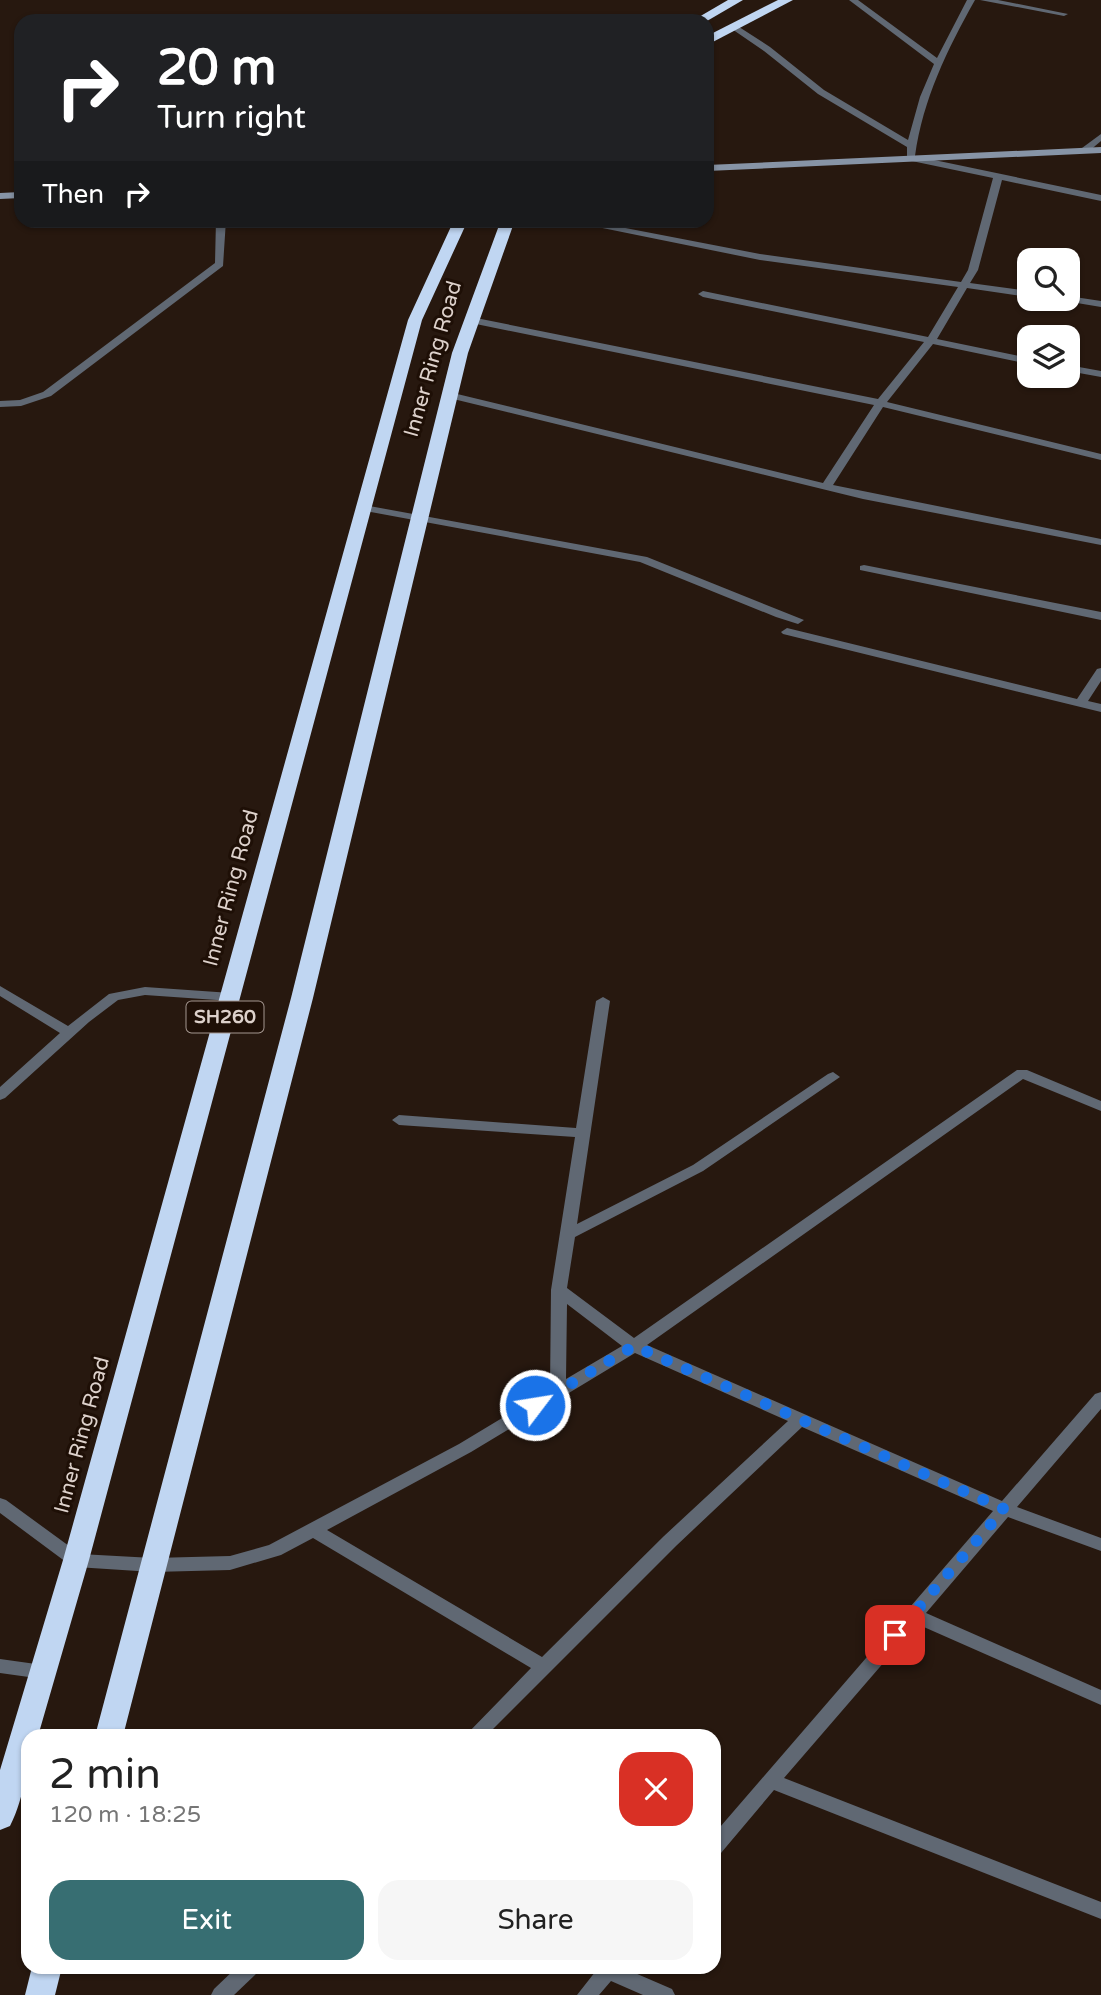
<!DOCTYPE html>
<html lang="en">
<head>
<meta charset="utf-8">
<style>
  :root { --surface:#fff; --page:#f6f6f6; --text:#222; --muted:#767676; --accent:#376e72 }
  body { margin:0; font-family:"Varela Round",sans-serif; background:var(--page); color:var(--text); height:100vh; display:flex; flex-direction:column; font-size:26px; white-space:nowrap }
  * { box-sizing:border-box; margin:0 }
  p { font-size:23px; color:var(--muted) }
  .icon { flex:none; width:38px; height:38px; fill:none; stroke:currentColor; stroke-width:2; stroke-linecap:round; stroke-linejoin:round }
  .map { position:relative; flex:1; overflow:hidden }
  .side { position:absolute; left:21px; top:1729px; width:700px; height:245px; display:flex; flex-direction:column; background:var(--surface); border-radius:21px; box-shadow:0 2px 5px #0004 }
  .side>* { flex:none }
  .banner { position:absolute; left:14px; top:14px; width:700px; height:214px; border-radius:21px; box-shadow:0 2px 5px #0004; background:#202124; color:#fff; overflow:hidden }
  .buttons { position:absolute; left:1017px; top:248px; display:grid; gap:14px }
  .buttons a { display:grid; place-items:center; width:63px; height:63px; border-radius:14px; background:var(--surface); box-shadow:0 2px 5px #0004; font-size:35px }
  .pin { position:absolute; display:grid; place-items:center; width:60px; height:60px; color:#fff; margin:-30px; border-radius:14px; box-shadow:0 4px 10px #0006 }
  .me { position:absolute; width:77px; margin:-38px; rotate:59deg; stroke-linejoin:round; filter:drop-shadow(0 0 5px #0008) }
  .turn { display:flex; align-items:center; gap:24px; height:147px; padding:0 28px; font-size:32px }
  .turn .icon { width:91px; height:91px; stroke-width:2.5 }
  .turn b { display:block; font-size:49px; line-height:60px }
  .then { display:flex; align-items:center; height:66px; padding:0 28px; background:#0003; gap:14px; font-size:26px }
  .round { display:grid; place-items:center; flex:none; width:74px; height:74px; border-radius:21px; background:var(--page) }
  .head { display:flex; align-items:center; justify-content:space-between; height:119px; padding:0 28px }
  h1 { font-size:42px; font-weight:600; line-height:52px }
  .primary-button { display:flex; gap:14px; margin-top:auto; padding:14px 28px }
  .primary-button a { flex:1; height:80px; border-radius:21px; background:var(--accent); color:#fff; font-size:28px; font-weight:600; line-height:80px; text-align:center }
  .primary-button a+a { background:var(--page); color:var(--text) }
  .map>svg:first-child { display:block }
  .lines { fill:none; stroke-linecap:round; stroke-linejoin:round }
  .lane { fill:#606873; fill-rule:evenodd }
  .street { fill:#606873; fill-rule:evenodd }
  .secondary { fill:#8794a6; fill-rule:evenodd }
  .highway { fill:#c0d6f2; fill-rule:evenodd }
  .route { stroke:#1a73e8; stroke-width:12; stroke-dasharray:0 21.6 }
  .labels { text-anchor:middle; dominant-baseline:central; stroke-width:6; stroke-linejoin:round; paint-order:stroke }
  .shield { fill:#1e0f06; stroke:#a49790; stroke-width:2 }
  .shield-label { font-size:19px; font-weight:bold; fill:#ddd1cb }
  .street-label { font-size:21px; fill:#ddd1cb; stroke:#1e0f06 }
</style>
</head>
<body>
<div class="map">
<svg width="1101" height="1995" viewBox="0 0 1101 1995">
  <rect width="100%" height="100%" fill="#27180f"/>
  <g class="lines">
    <path class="lane" d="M1101,134V141L1088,152H1082V148Z"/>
    <g class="street">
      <path d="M849,0H858L937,58L967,0H975C947,50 923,99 915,156L1101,195V201L1002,180L978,270L970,283L1029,291V297L967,288L937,339L1029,358V364L933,344L887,402L1101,454V460L883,407L833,485L1101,539V545L863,499L445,397L444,395L449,392L823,483L874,405L471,323L466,320L471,317L878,399L924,342L703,297L698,294L703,291L928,337L958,287L760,260L563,220H584L760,254L961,282L968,270L993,178L907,160V147L818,94L764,51L729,27L736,25L770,47L824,90L908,140L920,97L934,64Z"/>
      <path d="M980,0H998L1068,14L1064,16Z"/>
      <path d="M216,220H226L223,266L51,396L21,406L0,407V401L20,400L43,392L215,263Z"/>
      <path d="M1068,296L1101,301V307L1065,301L1063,299H1068Z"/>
      <path d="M1068,365L1101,371V377L1068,371Z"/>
      <path d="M364,505L647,557L804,620L798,624L776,617L640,562L360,510V506Z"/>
      <path d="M864,565L1101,612V620L860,570V566Z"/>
      <path d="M787,628L1077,699L1097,669L1101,668V681L1088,701L1101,704V712L783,634L781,632Z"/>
      <path d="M0,986L68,1026L109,994L114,993L145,987L231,993L238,997L231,1001L145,995L118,1000L89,1022L5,1098L0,1100V1087L60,1033L0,996Z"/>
      <path d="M603,997L610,1001L577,1224L693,1165L828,1074L833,1072L840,1077L703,1171L575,1237L567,1288L634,1338L1017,1070H1027L1101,1101V1111L1023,1079L647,1345L1002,1501L1095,1394L1101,1392V1409L1017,1507L1101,1538V1551L1008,1517L926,1613L1101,1690V1705L917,1624L784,1778L1101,1902V1919L774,1790L721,1853L714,1855V1834L993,1511L802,1427L676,1546L486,1736H465L531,1668L313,1538L281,1555L230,1570L153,1572L76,1567L70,1565L0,1513V1498L6,1500L80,1554L153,1558L230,1556L269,1545L459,1444L550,1389L551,1290L575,1137L399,1125L392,1120L399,1115L576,1128L596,1001ZM567,1304L622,1346L566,1379ZM635,1353L788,1421L664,1536L542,1657L327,1530L471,1452Z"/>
      <path d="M0,1659L43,1665L49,1667L52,1672L49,1677L43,1679L0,1673Z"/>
      <path d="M237,1967H260L257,1973L234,1995H211L214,1989Z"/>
      <path d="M599,1967H621L672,1989L675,1995H643L611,1981L599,1995H577Z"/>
    </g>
    <g class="secondary">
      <path d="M1101,147V153L707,171V165Z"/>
      <path d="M21,192V198L0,199V193Z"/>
    </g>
    <g class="highway">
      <path d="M728,0H743L707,21H692Z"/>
      <path d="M778,0H793L707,45V36Z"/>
      <path d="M454,220H468L422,320L89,1560L38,1736H28C28,1767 24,1798 10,1826L0,1830V1770L63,1560L408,320Z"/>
      <path d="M501,220H515L468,353L313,998L123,1736H95L291,998L452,353Z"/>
      <path d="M32,1967H62L55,1995H25Z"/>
    </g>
  </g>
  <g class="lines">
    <path class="route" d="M535,1405L634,1346L1004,1509L895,1635"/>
  </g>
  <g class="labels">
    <rect class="shield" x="186.5" y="1001.5" width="77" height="31" rx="5"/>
    <g class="shield-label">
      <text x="225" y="1017">SH260</text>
    </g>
    <g class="street-label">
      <text transform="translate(433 359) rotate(-74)">Inner Ring Road</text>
      <text transform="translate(231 888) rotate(-75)">Inner Ring Road</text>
      <text transform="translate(82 1435) rotate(-75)">Inner Ring Road</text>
    </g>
  </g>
</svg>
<div class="buttons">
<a><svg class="icon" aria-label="search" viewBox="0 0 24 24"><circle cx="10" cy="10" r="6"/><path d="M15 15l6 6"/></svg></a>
<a><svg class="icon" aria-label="layers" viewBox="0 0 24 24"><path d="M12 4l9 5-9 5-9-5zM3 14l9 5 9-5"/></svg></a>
</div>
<div class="pin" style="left:895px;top:1635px;background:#d93025"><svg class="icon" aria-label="arrive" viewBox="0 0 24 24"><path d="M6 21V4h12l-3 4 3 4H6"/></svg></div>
<svg class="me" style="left:535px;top:1405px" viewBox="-20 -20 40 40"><circle r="17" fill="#1a73e8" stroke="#fff" stroke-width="3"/><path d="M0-11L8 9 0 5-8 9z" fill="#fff"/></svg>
<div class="banner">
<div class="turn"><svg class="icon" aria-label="right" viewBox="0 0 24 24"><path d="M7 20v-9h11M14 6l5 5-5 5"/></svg><div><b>20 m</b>Turn right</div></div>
<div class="then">Then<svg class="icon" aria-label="right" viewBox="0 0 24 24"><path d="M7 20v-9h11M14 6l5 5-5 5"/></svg></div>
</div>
<section class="side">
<div class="head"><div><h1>2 min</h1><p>120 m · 18:25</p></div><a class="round" style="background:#d93025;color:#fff"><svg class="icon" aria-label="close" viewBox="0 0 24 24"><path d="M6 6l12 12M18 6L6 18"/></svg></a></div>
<div class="primary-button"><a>Exit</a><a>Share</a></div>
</section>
</div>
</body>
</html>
